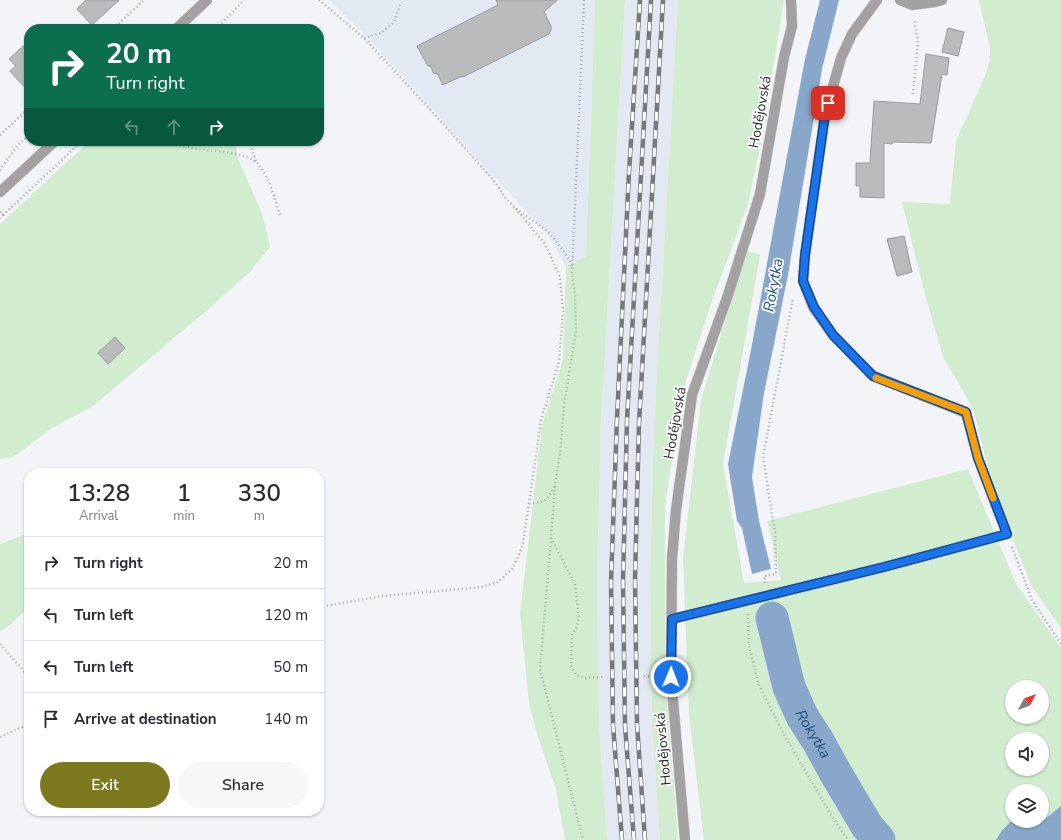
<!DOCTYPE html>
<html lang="en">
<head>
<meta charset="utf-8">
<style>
  :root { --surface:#fff; --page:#f7f7f7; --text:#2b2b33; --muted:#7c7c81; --line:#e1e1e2; --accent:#7c781e }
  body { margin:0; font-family:"Nunito Sans",sans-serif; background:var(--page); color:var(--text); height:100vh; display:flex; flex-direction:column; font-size:15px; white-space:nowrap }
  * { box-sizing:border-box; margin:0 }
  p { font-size:13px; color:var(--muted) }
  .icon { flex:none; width:22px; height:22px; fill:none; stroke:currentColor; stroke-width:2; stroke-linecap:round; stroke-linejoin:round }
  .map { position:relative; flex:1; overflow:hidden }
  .panel { position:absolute; left:24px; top:468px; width:300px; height:348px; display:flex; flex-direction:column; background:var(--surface); border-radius:16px; box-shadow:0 1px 3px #0004 }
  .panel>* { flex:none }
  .banner { position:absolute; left:24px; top:24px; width:300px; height:122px; border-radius:16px; box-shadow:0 1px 3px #0004; background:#0b6e4f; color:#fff; overflow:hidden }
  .needle { width:26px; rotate:49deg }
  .controls { position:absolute; left:1005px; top:680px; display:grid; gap:8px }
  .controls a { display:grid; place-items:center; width:44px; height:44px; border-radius:50%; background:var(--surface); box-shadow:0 1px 3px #0004; font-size:20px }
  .pin { position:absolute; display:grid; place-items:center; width:34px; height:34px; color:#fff; margin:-17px; border-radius:8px; box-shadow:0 2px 6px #0006 }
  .me { position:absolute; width:44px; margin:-22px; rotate:1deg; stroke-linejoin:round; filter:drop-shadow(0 0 3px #0008) }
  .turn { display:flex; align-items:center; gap:14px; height:84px; padding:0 16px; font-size:18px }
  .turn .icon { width:52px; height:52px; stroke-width:2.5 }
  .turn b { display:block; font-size:28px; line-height:34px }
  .lanes { display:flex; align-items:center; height:38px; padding:0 16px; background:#0003; justify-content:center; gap:20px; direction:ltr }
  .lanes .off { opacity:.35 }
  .eta { display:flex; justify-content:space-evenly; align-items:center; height:68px; text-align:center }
  .eta b { font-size:24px; font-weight:600; line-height:28px }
  .primary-button { display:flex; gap:8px; margin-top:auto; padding:8px 16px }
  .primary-button a { flex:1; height:46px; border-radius:24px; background:var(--accent); color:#fff; font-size:16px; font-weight:600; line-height:46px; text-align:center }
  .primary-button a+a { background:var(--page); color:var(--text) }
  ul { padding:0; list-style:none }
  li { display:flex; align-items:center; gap:12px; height:52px; padding:0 16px; border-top:1px solid var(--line) }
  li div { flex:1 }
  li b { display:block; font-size:15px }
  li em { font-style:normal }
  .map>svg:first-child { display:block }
  .built { fill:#e3e9f2 }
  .green { fill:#d1eccf; fill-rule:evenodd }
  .water { fill:#88a7cb }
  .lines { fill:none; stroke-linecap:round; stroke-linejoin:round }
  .river { stroke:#88a7cb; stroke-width:33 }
  .building { fill:#b9bbbd; stroke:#999a9d }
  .minor-casing { stroke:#cdcfd2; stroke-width:11 }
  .path { stroke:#a6a8aa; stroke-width:2.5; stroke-dasharray:1 3; stroke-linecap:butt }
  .minor { stroke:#a3a1a1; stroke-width:10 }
  .rail-casing { stroke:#77787a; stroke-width:4.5 }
  .rail { stroke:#fff; stroke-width:3; stroke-dasharray:9; stroke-linecap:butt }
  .route-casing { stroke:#114b97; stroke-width:10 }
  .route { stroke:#1a73e8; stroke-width:7 }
  .slow { stroke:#f59e0b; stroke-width:7 }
  .labels { text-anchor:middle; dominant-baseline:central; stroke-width:3.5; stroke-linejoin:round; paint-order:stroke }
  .street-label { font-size:14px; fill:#272829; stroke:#fff }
  .water-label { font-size:15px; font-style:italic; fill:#214e7d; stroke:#fff }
</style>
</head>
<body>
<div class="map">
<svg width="1061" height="840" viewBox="0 0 1061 840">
  <rect width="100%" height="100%" fill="#f2f4f7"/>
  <g class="built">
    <path d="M329,0H595L586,256L566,267L549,236L460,140L367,37Z"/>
    <path d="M625,0H678L654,424L650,579L652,724L660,840H607L599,726L597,579L601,421Z"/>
  </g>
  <g class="green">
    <path d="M595,0H625L601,421L597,578L599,726L607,840H565L556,789L538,737L529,704L520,614L542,426L563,359L566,267L586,256Z"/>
    <path d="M678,0H784L761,143L748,204L713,298L681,396L665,507V677L678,840H660L652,724L650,579L654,424Z"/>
    <path d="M979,0H1061V628L1032,587L994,491L974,413L966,396L944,359L938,340L923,287L902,202L950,204L956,141L985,76L990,60V48Z"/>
    <path d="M90,141H236L237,156L262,214L270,247L251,271L205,312L93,406L52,428L18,454L10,458L0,459V224ZM115,337L125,348L108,364L98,353Z"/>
    <path d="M747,251L760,255L723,464L744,583L781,580L767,521L968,469L1016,584L1061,648V806L1045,819L1042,820V791H1012V821H1021L1010,822L1001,833L996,840H704L689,715L683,558L701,400ZM1012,687H1042V717H1012ZM1012,739H1042V769H1012Z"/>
    <path d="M29,533V607L12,623L0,632V544Z"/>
  </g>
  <g class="water">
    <path d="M820,0H839L822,69L788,275L764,393L752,477L759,521L771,569L752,574L742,528L737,521L728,464L751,350L805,59Z"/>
    <path d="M1061,806V840H996L1001,832L1010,822H1017L1021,821H1042V820L1045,819Z"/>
  </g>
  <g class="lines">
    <path class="river" id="s1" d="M772,618L789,687L802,716L818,741L835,772L867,826L879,840"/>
  </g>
  <g class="building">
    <path d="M86,0H119L92,25L77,9Z"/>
    <path d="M496,0H557L544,12L551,26V30L549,34L463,77L462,76L443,85L437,73L434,74L430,65L428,66L417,46L498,5Z"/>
    <path d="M948,28L964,32L958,56L942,52Z"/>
    <path d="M29,41V92L10,71L16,66L9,59Z"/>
    <path d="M926,54L949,58L947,75L942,74L931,143L892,142V144L884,143V198L860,197V186H856V163H870L874,101L920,104Z"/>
    <path d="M904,236L912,272L897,276L887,239Z"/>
    <path d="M115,337L125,348L108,364L98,353Z"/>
  </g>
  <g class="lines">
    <g class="minor-casing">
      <g id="minor">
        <path d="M900,0L912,5L935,2L942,0"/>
        <path d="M176,29L207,0"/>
        <path d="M0,192L55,141"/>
        <path d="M672,619L884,567L1007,534L978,458L966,413L873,376L833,335L813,307L803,281L805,255L825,115L841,58L852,34L877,0"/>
        <path d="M685,840L671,677L672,558L676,510L692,395L727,298L760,194L784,57L792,26L791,0"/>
      </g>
    </g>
    <g class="path">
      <path d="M319,0L364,38L427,106L495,182L504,196L515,208L546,230L553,237L570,260L572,268"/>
      <path d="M584,0L572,273L575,295L576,331L564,405L560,455L555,485L551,538L575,584L579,618L576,629L572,635L571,666L576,675L585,678L603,677"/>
      <path d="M113,29L144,0"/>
      <path d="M216,29L244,0"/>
      <path d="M364,38L381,33L394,22L400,5"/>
      <path d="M913,94L918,43L914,19"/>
      <path d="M0,135L29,108"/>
      <path d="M173,141C185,149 195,148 208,150C223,152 244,153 256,162C268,172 275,200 280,215"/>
      <path d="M249,141L256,161"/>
      <path d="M0,170L18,145L29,135"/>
      <path d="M0,212L3,215L0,218"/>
      <path d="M3,215L82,141"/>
      <path d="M529,504C546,501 546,502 555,486"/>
      <path d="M551,538L540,669L583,840"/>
      <path d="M1012,547L1032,600L1061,644"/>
      <path d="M765,583L764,576L776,574L775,533L763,457L793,298"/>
      <path d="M319,607L383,596L482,587L498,582L512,569L522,548L529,504L541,420L559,362L563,311L560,277L545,244L515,208"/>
      <path d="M748,614L749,645L758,683L782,731L834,820L848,840"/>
      <path d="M0,644L29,677"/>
      <path d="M644,676L658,677"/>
      <path d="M0,737L29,724"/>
    </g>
    <use href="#minor" class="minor"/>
    <g class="rail-casing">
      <g id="rail">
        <path d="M622,840L613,725L611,582L617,419L629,172L640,0"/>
        <path d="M634,840L625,726L623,581L627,420L651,0"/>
        <path d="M645,840L637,724L635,579L639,423L663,0"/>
      </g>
    </g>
    <use href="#rail" class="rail"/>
  </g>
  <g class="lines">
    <g class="route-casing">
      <path id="route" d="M671,677L672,619L884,567L1007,534L978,458L966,412L873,376L833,335L814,307L803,281L805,255L825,115L828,103"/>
    </g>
    <use href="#route" class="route"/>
    <path class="slow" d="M876,378L966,412L978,458L993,498"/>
  </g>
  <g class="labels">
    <g class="street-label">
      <text transform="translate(760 112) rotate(-80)">Hodějovská</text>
      <text transform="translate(675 423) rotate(-80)">Hodějovská</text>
      <text transform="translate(663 749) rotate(-95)">Hodějovská</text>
    </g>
    <g class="water-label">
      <text transform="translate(773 285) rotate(-80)">Rokytka</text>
      <text stroke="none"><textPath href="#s1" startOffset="124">Rokytka</textPath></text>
    </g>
  </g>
</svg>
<div class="controls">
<a><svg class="needle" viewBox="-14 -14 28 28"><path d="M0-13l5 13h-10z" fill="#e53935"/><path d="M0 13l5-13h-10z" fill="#7c7c81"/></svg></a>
<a><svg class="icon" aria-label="sound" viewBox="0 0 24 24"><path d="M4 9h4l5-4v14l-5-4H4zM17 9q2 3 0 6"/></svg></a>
<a><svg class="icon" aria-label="layers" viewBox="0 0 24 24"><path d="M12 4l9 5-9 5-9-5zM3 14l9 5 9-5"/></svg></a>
</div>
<div class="pin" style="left:828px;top:103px;background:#d93025"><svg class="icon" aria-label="arrive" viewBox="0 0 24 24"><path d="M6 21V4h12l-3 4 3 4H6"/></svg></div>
<svg class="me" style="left:671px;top:677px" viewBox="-20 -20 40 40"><circle r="17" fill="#1a73e8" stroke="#fff" stroke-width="3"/><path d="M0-11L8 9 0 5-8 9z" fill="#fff"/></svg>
<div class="banner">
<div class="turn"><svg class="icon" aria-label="right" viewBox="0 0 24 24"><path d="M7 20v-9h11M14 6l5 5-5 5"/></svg><div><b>20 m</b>Turn right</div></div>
<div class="lanes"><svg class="icon off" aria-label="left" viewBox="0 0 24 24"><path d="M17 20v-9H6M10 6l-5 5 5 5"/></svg><svg class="icon off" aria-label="ahead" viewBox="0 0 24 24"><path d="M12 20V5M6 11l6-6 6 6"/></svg><svg class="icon" aria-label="right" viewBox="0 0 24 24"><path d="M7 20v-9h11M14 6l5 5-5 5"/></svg></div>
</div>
<section class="panel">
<div class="eta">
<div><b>13:28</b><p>Arrival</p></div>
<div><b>1</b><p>min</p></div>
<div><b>330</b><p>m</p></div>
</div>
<ul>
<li><svg class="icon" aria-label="right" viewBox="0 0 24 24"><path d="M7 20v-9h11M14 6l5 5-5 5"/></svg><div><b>Turn right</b></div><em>20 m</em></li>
<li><svg class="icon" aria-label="left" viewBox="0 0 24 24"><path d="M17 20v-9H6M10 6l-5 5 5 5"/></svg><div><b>Turn left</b></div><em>120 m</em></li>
<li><svg class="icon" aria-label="left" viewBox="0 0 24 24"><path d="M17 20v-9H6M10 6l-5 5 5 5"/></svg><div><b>Turn left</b></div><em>50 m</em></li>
<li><svg class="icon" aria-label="arrive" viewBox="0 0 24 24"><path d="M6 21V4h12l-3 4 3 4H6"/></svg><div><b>Arrive at destination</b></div><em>140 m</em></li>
</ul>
<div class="primary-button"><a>Exit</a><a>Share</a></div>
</section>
</div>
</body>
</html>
